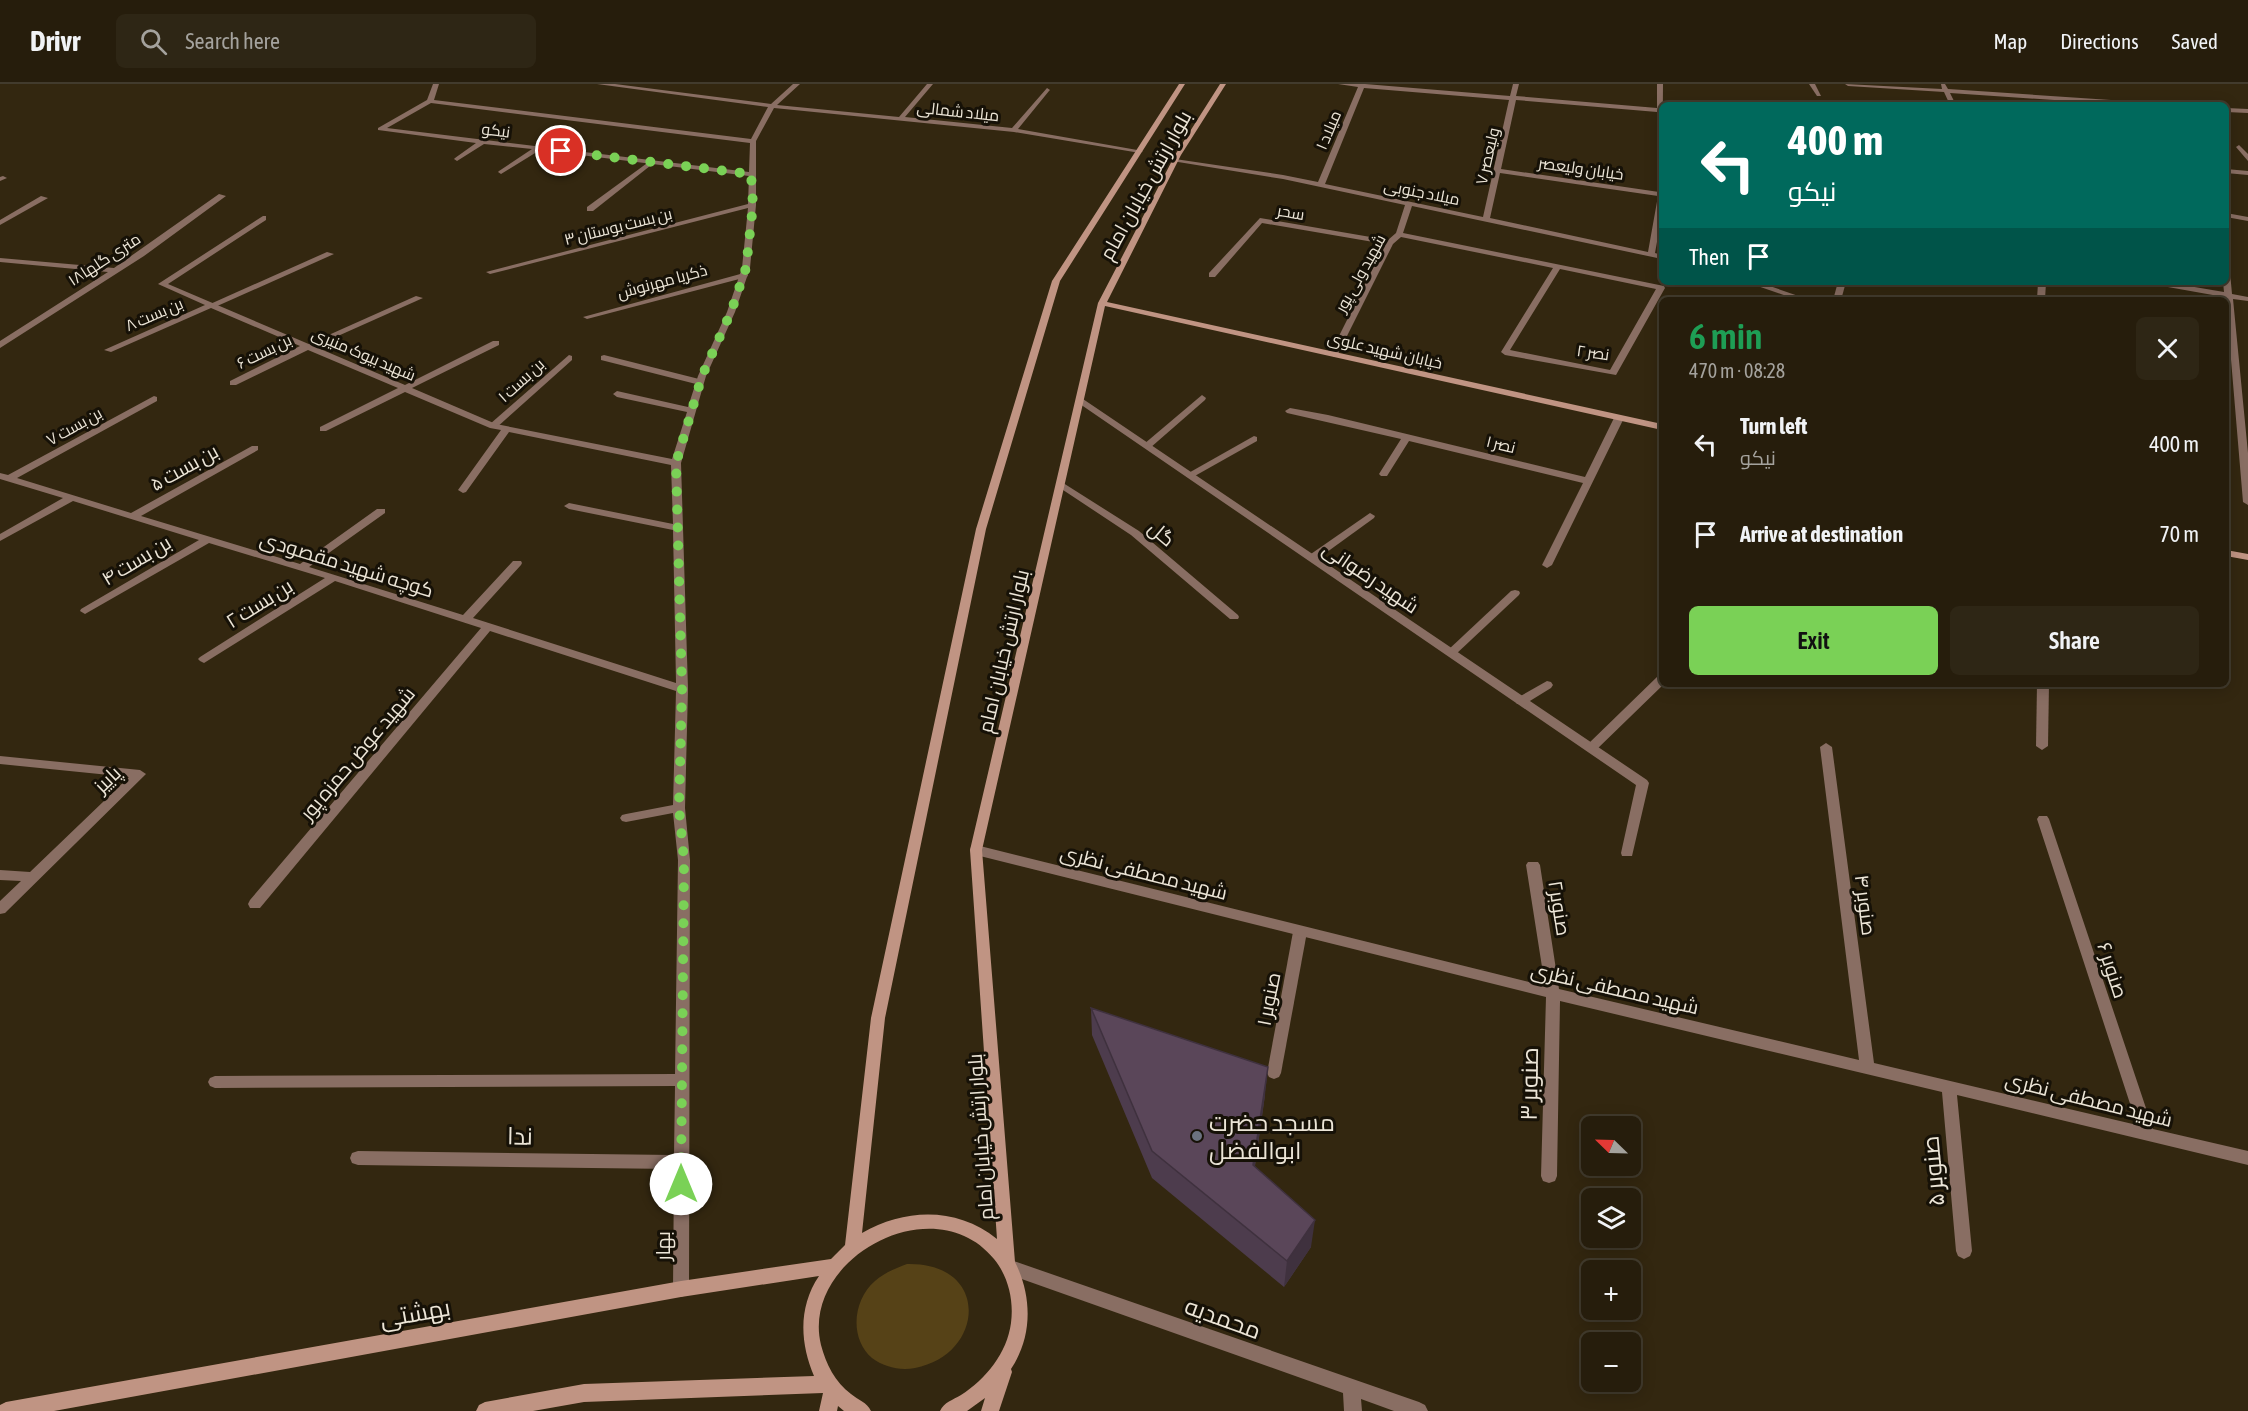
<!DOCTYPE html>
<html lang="en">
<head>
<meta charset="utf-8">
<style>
  :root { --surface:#261d0c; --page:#2e2615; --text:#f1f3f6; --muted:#a4a29d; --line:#423b2d; --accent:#7ad156 }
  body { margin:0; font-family:"Asap Condensed",Cairo,sans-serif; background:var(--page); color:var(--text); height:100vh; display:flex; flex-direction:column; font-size:22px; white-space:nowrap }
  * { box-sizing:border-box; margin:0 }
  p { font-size:20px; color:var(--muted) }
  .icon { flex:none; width:33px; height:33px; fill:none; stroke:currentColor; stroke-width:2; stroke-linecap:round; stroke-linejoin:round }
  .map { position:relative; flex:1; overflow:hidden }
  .drawer { position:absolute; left:1659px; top:213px; width:570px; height:390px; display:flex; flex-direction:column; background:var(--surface); border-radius:9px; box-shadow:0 3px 15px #0003,0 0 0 2px var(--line) }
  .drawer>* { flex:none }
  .guide { position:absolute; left:1659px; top:18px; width:570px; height:183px; border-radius:9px; box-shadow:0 3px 15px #0003,0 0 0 2px var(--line); background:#00695c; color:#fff; overflow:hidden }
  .needle { width:39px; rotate:293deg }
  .controls { position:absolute; left:1581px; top:1032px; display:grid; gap:12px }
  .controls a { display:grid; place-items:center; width:60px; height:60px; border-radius:9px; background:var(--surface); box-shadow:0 3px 15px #0003,0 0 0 2px var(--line); font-size:30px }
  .pin { position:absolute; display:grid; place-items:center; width:51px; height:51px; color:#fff; margin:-26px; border:3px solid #fff; border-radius:50%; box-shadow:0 2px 6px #0007 }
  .me { position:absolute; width:66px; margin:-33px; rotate:0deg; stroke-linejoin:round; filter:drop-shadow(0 0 4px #0008) }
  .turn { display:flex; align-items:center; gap:21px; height:126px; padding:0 30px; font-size:27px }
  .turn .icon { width:78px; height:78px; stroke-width:2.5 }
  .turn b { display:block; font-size:42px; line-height:51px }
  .then { display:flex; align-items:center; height:57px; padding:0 30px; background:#0003; gap:12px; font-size:22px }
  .round { display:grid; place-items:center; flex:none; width:63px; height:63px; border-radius:9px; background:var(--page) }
  .head { display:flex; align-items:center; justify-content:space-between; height:102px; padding:0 30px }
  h1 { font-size:36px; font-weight:600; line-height:45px; color:#1e9e55 }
  .action { display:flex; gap:12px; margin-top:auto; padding:12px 30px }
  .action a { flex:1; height:69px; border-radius:9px; background:var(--accent); color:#111; font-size:24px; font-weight:600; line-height:69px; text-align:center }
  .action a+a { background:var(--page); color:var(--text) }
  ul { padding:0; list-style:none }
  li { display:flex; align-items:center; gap:18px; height:90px; padding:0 30px }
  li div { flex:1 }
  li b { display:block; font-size:22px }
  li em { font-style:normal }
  header { display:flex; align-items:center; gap:36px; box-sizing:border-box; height:84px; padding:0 30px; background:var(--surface); border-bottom:2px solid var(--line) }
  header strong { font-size:28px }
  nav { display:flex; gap:33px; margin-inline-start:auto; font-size:21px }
  .search { width:420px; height:54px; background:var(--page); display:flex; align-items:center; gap:15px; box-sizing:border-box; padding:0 21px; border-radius:9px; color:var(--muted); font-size:22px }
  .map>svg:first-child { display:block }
  .green { fill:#564217 }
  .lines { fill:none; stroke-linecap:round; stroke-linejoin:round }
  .service { fill:#896e63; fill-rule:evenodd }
  .minor { fill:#896e63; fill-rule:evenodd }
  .secondary { fill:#c09483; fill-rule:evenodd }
  .wall { fill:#4d3c4d }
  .shaded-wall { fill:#3f313e }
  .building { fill:#5a4659; stroke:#3f313e; stroke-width:1.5 }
  .route { stroke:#7ad156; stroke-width:10; stroke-dasharray:0 18 }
  .worship-dot { fill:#6b7280; stroke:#161107; stroke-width:2 }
  .labels { text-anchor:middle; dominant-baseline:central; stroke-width:6; stroke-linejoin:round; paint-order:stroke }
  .far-street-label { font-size:16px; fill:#ece5d7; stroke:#161107 }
  .street-label { font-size:20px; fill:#ece5d7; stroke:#161107 }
  .near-street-label { font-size:24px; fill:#ece5d7; stroke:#161107 }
  .near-poi-label { font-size:24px; fill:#ece5d7; stroke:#161107; text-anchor:start }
</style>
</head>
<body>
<header>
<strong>Drivr</strong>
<div class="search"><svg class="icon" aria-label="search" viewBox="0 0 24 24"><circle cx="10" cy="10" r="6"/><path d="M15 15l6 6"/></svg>Search here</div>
<nav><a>Map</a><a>Directions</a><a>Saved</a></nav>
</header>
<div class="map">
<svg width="2248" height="1327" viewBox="0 0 2248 1327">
  <rect width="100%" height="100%" fill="#332710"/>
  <path class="green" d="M907,1180C991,1178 985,1271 915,1284C900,1287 884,1283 872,1274C849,1254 853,1216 875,1197C884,1189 896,1184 907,1180Z"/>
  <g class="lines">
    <g class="service">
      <path d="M650,77L655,78L593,127H587V123Z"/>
      <path d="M327,168L334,170L215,223L208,221Z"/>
      <path d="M744,189L748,191L747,193L587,235L583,233Z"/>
      <path d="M416,212L423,214L311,264L304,262Z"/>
      <path d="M569,271L572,272V276L496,344H490V340Z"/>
      <path d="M604,271L703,296L704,298L700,301L601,276V272Z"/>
      <path d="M1202,311L1206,314L1205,316L1150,364H1144V360Z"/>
      <path d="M1254,352L1257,353V357L1193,393H1187L1185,391Z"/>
      <path d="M1370,429L1375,432L1374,434L1316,476H1308L1307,474L1308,472Z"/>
      <path d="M1515,506L1519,507L1520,509L1519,511L1455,571H1447L1445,569L1447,567L1511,507Z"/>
      <path d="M1662,591V600H1664L1595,667H1587L1585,664L1587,661L1658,592Z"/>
      <path d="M1547,597L1551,598L1553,601L1551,604L1525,620H1517L1515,617L1517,614Z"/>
      <path d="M1300,843L1305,844L1307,848L1281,989L1279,993L1274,995L1269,993L1267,989L1293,848L1295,844Z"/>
    </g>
    <g class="minor">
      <path d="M433,0H439L434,16L751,55L768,23L597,0H615L771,20L793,0H800L777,21L899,33L927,0H933L905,33L1012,44L1047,4L1050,6L1049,7L1018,45L1143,67L1140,69L1014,48L774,24L756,57V121L750,184L735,228L706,292L681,379L688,605L685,724L690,776L689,1205L687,1211L681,1213L675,1211L673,1205L674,1085L358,1081L352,1079L350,1074L352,1069L358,1067L674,1071L675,1002L215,1004L210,1002L208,998L210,994L215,992L675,990L678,776L673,729L626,738L622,737L620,734L622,731L626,730L673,721L676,607L490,547L260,824H250L248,820L250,816L481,544L335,497L204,579L200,577L198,575L200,573L325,494L209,459L85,530L80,527L81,525L199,456L73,417L0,457V450L63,414L0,395V389L8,391L154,312L157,313V317L17,394L131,429L252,362H258V366L141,432L300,480L377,425H385V429L309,483L463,531L513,477H521L522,479L521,481L473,534L676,599L673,446L569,425L564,422L569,419L673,440L671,381L509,348L466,408L463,409L458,406L501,346L490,344L405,308L326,347H320V343L398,304L308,266L236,301H230V297L300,262L211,224L111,268L104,266L205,221L158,200L263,132H266V136L168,200L405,301L493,257H499V261L412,304L496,340L672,375L687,328L617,313L613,310L617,307L688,323L698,292L727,228L742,184L748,124L490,190L486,188L748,120L749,92L540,66L501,90L498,88L499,87L532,65L484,60L457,77L454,75L455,74L476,59L378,46V44L427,16ZM431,19L750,59L749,88L387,44Z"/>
      <path d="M1338,0H1365L1510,12L1513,0H1519L1516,12L1657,24V0H1663L1662,130L1655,169L1662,171V175L1412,122L1403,149L1664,202L1665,204L1616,291L1505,271L1501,268L1553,184L1401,153L1393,160L1338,270L1334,273L1330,270L1385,160L1262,139L1215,193H1209V189L1260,134L1388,156L1396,149L1405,121L1283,95L1172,77L1175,75L1283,91L1318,98L1358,3ZM1364,4L1509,16L1483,133L1325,100ZM1516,16L1657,28L1659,108L1501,85ZM1500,89L1658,112L1648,168L1490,134ZM1560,185L1656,205L1610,286L1510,266Z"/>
      <path d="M1809,0H1815L1821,12H1817Z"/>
      <path d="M1845,0L1942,5L1941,0H1945L1948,5L2156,19L2159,21H2128L1950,9L1956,21H1950L1944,8L1848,2Z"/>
      <path d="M2226,24L2248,25V29L2226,28Z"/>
      <path d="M2239,61L2248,70V77L2236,63Z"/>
      <path d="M2226,85L2248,87V91L2226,89Z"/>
      <path d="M0,93L3,92L7,94L0,97Z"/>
      <path d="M219,110L226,112L144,172L0,264V257L108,188L0,178V174L114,184Z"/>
      <path d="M41,112L48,114L0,141V136Z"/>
      <path d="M2226,129L2248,133V137L2226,133Z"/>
      <path d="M2226,186L2230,188L2232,210L2248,213V217L2233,215L2248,369V421L2243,418L2226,216L2224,213L2151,200L2147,198H2165L2224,208L2223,198H2226Z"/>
      <path d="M1746,198H1758L1810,216H1798Z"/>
      <path d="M1838,198H1846L1841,216H1833Z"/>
      <path d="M2038,198H2046L2045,216H2037Z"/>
      <path d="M1080,313L1647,696L1649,699L1632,772H1622L1621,769L1636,701L1077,318L1076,316Z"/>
      <path d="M1290,324L1328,331L1585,393L1614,334L1619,331L1624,334L1552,481L1547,484L1542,481L1583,399L1409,357L1387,392H1381L1379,390L1401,355L1287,329L1285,327Z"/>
      <path d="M1060,397L1139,447L1238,531L1239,533L1238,535H1230L1131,451L1057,402V398Z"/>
      <path d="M2037,600H2049L2048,662L2042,666L2036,662Z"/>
      <path d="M1826,659L1832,663L1874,979L2137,1041L2037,735L2039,732H2047L2049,735L2153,1045L2248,1067V1081L1957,1011L1972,1167L1970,1172L1964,1175L1958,1172L1956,1167L1942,1008L1560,917L1557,1092L1555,1097L1549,1099L1543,1097L1541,1092L1546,913L976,771L971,769L970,766L971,763L976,761L1545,902L1526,781L1528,778H1538L1540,781L1559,905L1859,976L1820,663Z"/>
      <path d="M0,672L140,686L146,690L5,829L0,830V817L21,797L0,796V786L30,788L129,693L0,680Z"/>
      <path d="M1011,1176L1419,1318L1425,1321L1428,1327H1394L1361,1315L1362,1327H1344L1343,1309L1005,1189L1003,1184L1005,1179Z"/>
    </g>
    <g class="secondary">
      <path d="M1179,0H1185L1060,197L986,445L885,934L862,1149C906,1124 957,1123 997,1155L970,766L1098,219L1175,71L1220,0H1226L1181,71L1107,218L1662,340V346L1105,222L982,766L1015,1178C1032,1212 1033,1252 1011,1285L1012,1288L999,1327H981L985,1314L967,1327H940C944,1318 953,1316 961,1311C986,1295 1007,1269 1011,1239C1014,1216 1008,1192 994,1175C934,1101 800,1175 821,1261C826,1280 835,1298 851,1310C858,1316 867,1318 871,1327H844L838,1322L837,1327H819L823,1309L584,1318L533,1327H476L479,1321L485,1318L584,1300L814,1292C800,1259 798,1223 819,1192L681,1213L54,1327H0V1321L6,1318L681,1197L831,1175L845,1161L871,934L976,445L1052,197Z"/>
      <path d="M2226,466L2248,470V476L2226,472Z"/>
    </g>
  </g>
  <path class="wall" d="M1091,924L1265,1011L1255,1082L1311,1163L1284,1203L1152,1094L1092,951Z"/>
  <g class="shaded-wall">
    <path d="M1268,983L1265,1011L1251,1108L1253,1081Z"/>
    <path d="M1315,1136L1311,1163L1284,1203L1287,1177Z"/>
  </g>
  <path class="building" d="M1091,924L1268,983L1253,1081L1315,1136L1287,1177L1152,1067Z"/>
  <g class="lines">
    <path class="route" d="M561,67L751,90L753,121L746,184L731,228L702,292L676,379L682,605L679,724L684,776L681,1100"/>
  </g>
  <circle class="worship-dot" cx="1197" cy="1052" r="6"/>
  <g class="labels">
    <g class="far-street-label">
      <text transform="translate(958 27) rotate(6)">میلاد شمالی</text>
      <text transform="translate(496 46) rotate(7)">نیکو</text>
      <text transform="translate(1328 46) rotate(-67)">میلاد ۱</text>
      <text transform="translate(1487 72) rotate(-77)">ولیعصر ۷</text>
      <text transform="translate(1581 84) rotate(8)">خیابان ولیعصر</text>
      <text transform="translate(1422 108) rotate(11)">میلاد جنوبی</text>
      <text transform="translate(1291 128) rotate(10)">سحر</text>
      <text transform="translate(618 142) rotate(-14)">بن بست بوستان ۳</text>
      <text transform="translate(104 175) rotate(-33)">۱۸متری گلها</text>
      <text transform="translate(1360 189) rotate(-61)">شهید ولی پور</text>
      <text transform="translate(662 197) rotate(-15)">ذکریا مهرنوش</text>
      <text transform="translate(154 230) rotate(-23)">بن بست ۸</text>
      <text transform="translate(1385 266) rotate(13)">خیابان شهید علوی</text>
      <text transform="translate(264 267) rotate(-26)">بن بست ۶</text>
      <text transform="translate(1593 268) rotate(8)">نصر ۲</text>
      <text transform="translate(364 270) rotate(23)">شهید بیوک منیری</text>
      <text transform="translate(521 296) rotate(-42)">بن بست ۱</text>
      <text transform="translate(74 342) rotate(-29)">بن بست ۷</text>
      <text transform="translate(1501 360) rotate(14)">نصر ۱</text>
    </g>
    <g class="street-label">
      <text transform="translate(1145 101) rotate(-61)">بلوار ارتش خیابان امام</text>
      <text transform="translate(184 383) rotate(-29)">بن بست ۵</text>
      <text transform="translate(1162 449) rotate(40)">گل</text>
      <text transform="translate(136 476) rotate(-31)">بن بست ۴</text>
      <text transform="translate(347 480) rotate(17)">کوچه شهید مقصودی</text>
      <text transform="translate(1371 493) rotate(34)">شهید رضوانی</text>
      <text transform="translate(259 519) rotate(-32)">بن بست ۲</text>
      <text transform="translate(1003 567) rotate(-77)">بلوار ارتش خیابان امام</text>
      <text transform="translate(357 669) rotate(-50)">شهید عوض حمزه پور</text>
      <text transform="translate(107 695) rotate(-44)">پاییز</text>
      <text transform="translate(1144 788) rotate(14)">شهید مصطفی نظری</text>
      <text transform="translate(1866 821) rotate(83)">صنوبر ۴</text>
      <text transform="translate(1560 824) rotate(81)">صنوبر۲</text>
      <text transform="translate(2113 886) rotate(72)">صنوبر ۶</text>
      <text transform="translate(1615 904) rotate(13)">شهید مصطفی نظری</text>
      <text transform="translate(1268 915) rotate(-79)">صنوبر ۱</text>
      <text transform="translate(2089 1015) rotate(14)">شهید مصطفی نظری</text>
      <text transform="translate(980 1053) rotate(-94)">بلوار ارتش خیابان امام</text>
      <text transform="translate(662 1162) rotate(-90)">بهار</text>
    </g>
    <g class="near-street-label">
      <text transform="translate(1529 1000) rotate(-89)">صنوبر ۳</text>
      <text transform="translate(520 1052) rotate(1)">ندا</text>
      <text transform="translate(1933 1087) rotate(-95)">صنوبر ۵</text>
      <text transform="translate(415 1229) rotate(-10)">بهشتی</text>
      <text transform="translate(1223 1234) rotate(20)">محمدیه</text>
    </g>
    <g class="near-poi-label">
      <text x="1209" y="1038">مسجد حضرت<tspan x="1209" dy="28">ابوالفضل</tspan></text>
    </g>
  </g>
</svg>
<div class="controls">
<a><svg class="needle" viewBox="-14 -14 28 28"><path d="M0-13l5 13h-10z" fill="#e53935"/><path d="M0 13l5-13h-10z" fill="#a4a29d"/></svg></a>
<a><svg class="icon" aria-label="layers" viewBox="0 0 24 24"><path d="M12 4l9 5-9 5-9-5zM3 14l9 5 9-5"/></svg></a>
<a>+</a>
<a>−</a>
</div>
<div class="pin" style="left:561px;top:67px;background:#d93025"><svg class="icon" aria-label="arrive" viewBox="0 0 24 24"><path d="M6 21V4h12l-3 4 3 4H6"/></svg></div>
<svg class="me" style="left:681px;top:1100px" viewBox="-20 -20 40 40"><circle r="19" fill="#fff"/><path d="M0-13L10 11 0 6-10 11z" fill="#7ad156"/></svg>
<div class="guide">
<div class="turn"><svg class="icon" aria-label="left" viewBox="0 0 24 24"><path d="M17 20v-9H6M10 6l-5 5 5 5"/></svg><div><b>400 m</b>نیکو</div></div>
<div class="then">Then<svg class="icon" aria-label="arrive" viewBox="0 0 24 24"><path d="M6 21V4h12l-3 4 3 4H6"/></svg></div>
</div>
<section class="drawer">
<div class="head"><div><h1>6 min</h1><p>470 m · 08:28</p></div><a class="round"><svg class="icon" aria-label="close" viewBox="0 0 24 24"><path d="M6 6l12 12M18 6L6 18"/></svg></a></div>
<ul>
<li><svg class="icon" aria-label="left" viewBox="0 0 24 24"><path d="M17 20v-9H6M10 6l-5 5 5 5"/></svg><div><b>Turn left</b><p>نیکو</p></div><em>400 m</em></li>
<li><svg class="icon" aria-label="arrive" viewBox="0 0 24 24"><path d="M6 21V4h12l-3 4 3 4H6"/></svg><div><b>Arrive at destination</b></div><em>70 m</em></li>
</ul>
<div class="action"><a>Exit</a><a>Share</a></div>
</section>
</div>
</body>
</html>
